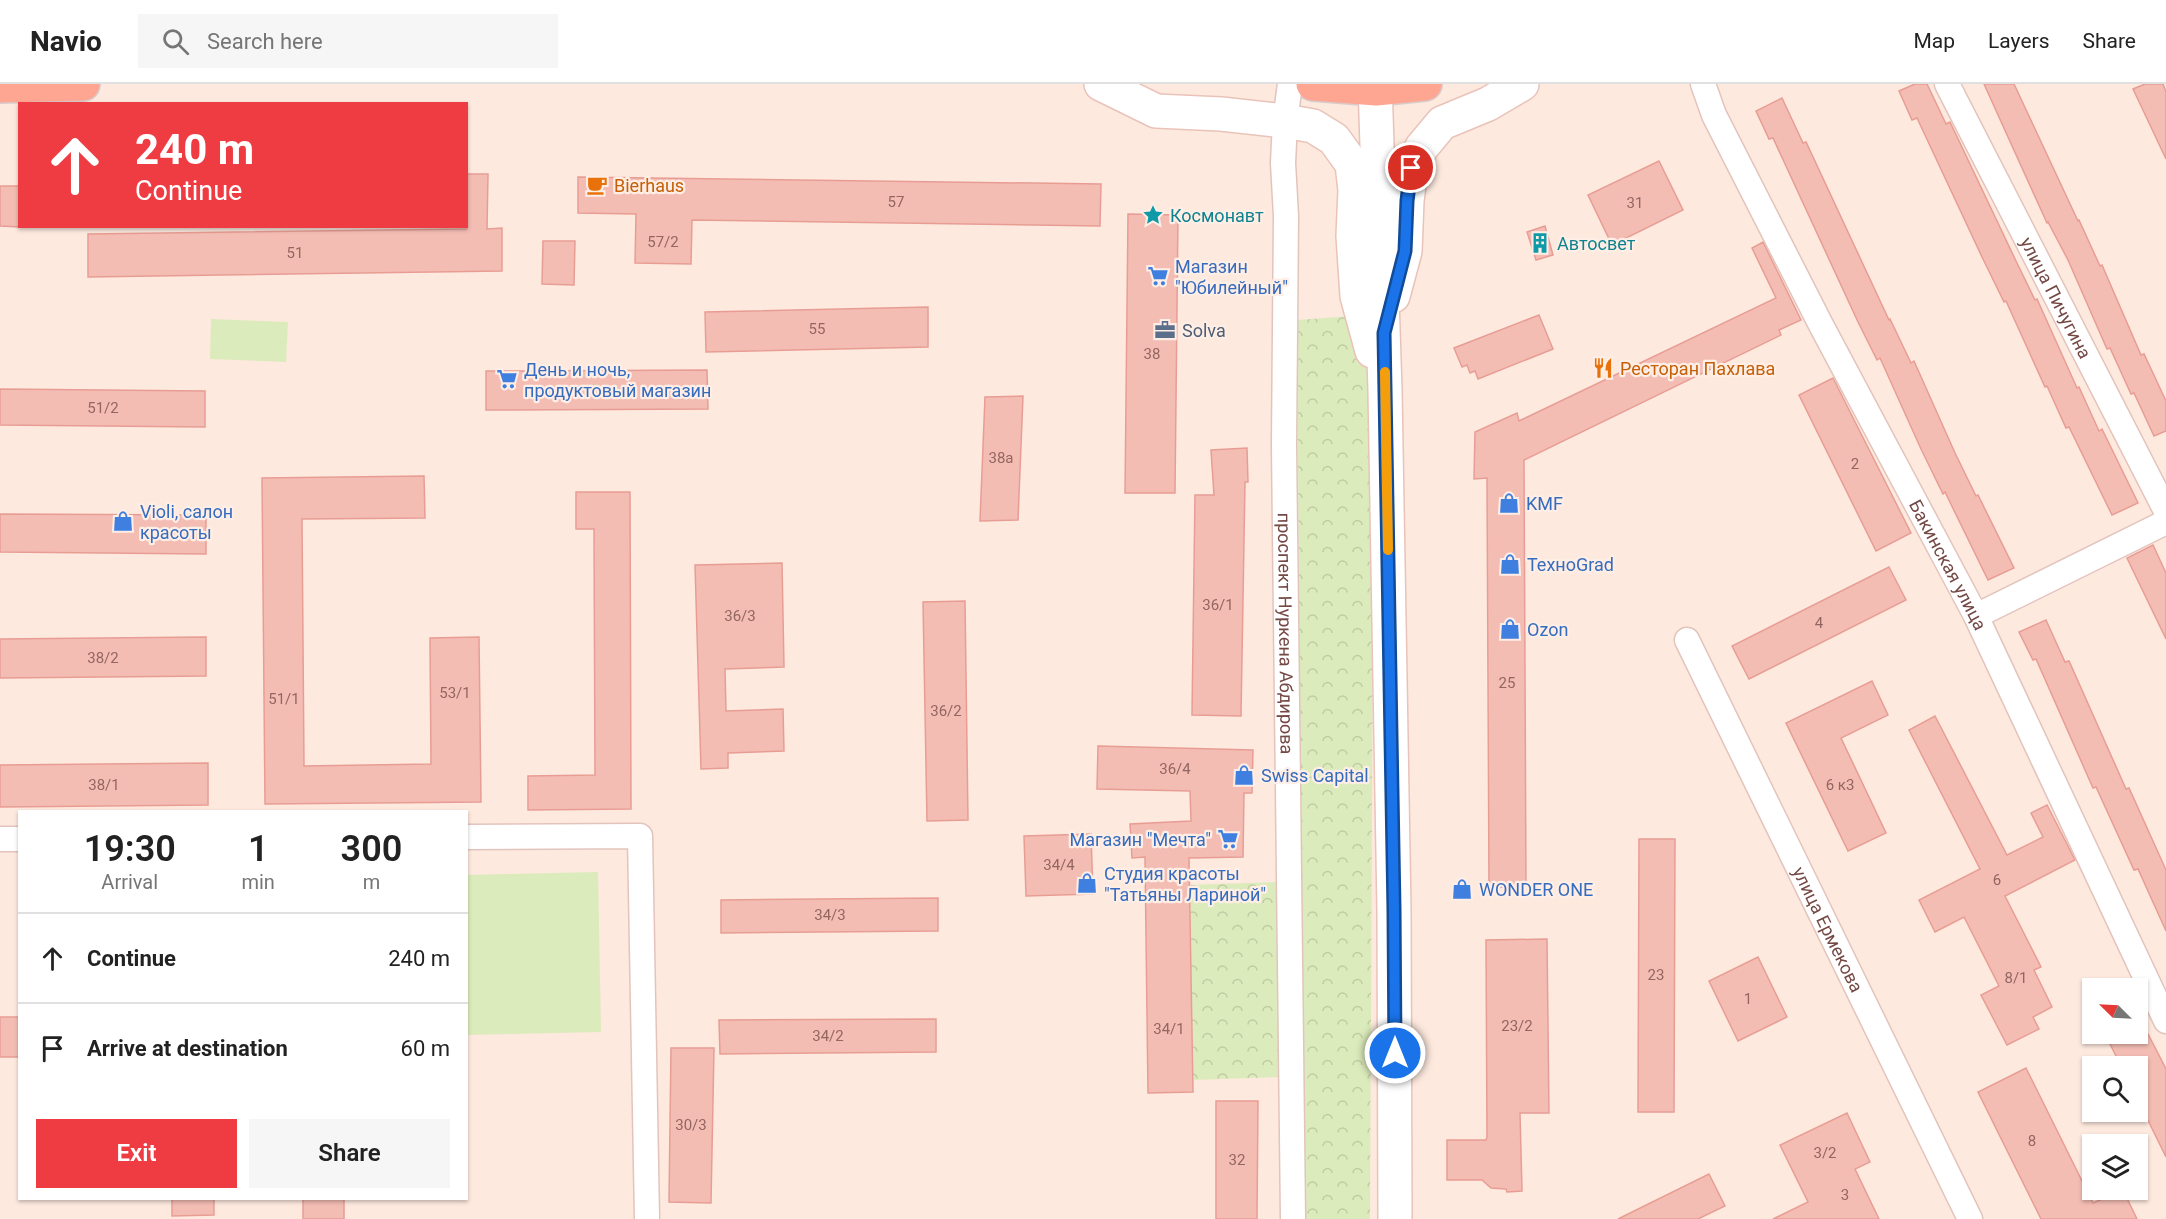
<!DOCTYPE html>
<html lang="en">
<head>
<meta charset="utf-8">
<style>
  :root { --surface:#fff; --page:#f6f6f6; --text:#222; --muted:#767676; --line:#e0e0e0; --accent:#ef3b42 }
  body { margin:0; font-family:Roboto,sans-serif; background:var(--page); color:var(--text); height:100vh; display:flex; flex-direction:column; font-size:22px; white-space:nowrap }
  * { box-sizing:border-box; margin:0 }
  p { font-size:20px; color:var(--muted) }
  .icon { flex:none; width:33px; height:33px; fill:none; stroke:currentColor; stroke-width:2; stroke-linecap:round; stroke-linejoin:round }
  .map { position:relative; flex:1; overflow:hidden }
  .side { position:absolute; left:18px; top:726px; width:450px; height:390px; display:flex; flex-direction:column; background:var(--surface); border-radius:0px; box-shadow:0 2px 4px #0004 }
  .side>* { flex:none }
  .banner { position:absolute; left:18px; top:18px; width:450px; height:126px; border-radius:0px; box-shadow:0 2px 4px #0004; background:#ef3b42; color:#fff; overflow:hidden }
  .needle { width:39px; rotate:294deg }
  .buttons { position:absolute; left:2082px; top:894px; display:grid; gap:12px }
  .buttons a { display:grid; place-items:center; width:66px; height:66px; border-radius:0px; background:var(--surface); box-shadow:0 2px 4px #0004; font-size:30px }
  .pin { position:absolute; display:grid; place-items:center; width:51px; height:51px; color:#fff; margin:-26px; border:3px solid #fff; border-radius:50%; box-shadow:0 2px 6px #0007 }
  .me { position:absolute; width:66px; margin:-33px; rotate:0deg; stroke-linejoin:round; filter:drop-shadow(0 0 4px #0008) }
  .turn { display:flex; align-items:center; gap:21px; height:126px; padding:0 18px; font-size:27px }
  .turn .icon { width:78px; height:78px; stroke-width:2.5 }
  .turn b { display:block; font-size:42px; line-height:51px }
  .eta { display:flex; justify-content:space-evenly; align-items:center; height:102px; text-align:center }
  .eta b { font-size:36px; font-weight:600; line-height:42px }
  .cta { display:flex; gap:12px; margin-top:auto; padding:12px 18px }
  .cta a { flex:1; height:69px; border-radius:0px; background:var(--accent); color:#fff; font-size:24px; font-weight:600; line-height:69px; text-align:center }
  .cta a+a { background:var(--page); color:var(--text) }
  ul { padding:0; list-style:none }
  li { display:flex; align-items:center; gap:18px; height:90px; padding:0 18px; border-top:2px solid var(--line) }
  li div { flex:1 }
  li b { display:block; font-size:22px }
  li em { font-style:normal }
  header { display:flex; align-items:center; gap:36px; box-sizing:border-box; height:84px; padding:0 30px; background:var(--surface); border-bottom:2px solid var(--line) }
  header strong { font-size:28px }
  nav { display:flex; gap:33px; margin-inline-start:auto; font-size:21px }
  .search { width:420px; height:54px; background:var(--page); display:flex; align-items:center; gap:15px; box-sizing:border-box; padding:0 21px; border-radius:0px; color:var(--muted); font-size:22px }
  .map>svg:first-child { display:block }
  .park { fill:url(#park-crowns) }
  .pitch { fill:#dcebbc }
  .building { fill:#f4bdb4; stroke:#e89d94; stroke-width:1.5 }
  .lines { fill:none; stroke-linecap:round; stroke-linejoin:round }
  .minor-casing { stroke:#e3c4bd; stroke-width:27 }
  .secondary-casing { stroke:#e9c3b9; stroke-width:36 }
  .trunk-casing { stroke:#d8cccb; stroke-width:36 }
  .minor { stroke:#fff; stroke-width:24 }
  .secondary { stroke:#fff; stroke-width:33 }
  .trunk { stroke:#fea692; stroke-width:33 }
  .route-casing { stroke:#114b97; stroke-width:15 }
  .route { stroke:#1a73e8; stroke-width:10 }
  .slow { stroke:#f59e0b; stroke-width:10 }
  .labels { text-anchor:middle; dominant-baseline:central; stroke-width:4.5; stroke-linejoin:round; paint-order:stroke }
  .number-label { font-size:15px; fill:#946661 }
  .food-label { font-size:18px; fill:#c56008; stroke:#ffeee5; text-anchor:start }
  .culture-label { font-size:18px; fill:#0d838f; stroke:#ffeee5; text-anchor:start }
  .shop-label { font-size:18px; fill:#366cbe; stroke:#ffeee5; text-anchor:start }
  .street-label { font-size:18px; fill:#744945; stroke:#ffeee5 }
  .service-label { font-size:18px; fill:#4e5e75; stroke:#ffeee5; text-anchor:start }
</style>
</head>
<body>
<header>
<strong>Navio</strong>
<div class="search"><svg class="icon" aria-label="search" viewBox="0 0 24 24"><circle cx="10" cy="10" r="6"/><path d="M15 15l6 6"/></svg>Search here</div>
<nav><a>Map</a><a>Layers</a><a>Share</a></nav>
</header>
<div class="map">
<svg width="2166" height="1135" viewBox="0 0 2166 1135">
  <defs>
    <pattern id="park-crowns" width="20" height="18" patternUnits="userSpaceOnUse" patternTransform="scale(1.5)"><rect width="20" height="18" fill="#dcebbc"/><path d="M2 6a3 3 0 1 1 6 0M12 15a3 3 0 1 1 6 0" fill="none" stroke="#c0cba3"/></pattern>
  </defs>
  <rect width="100%" height="100%" fill="#fde9de"/>
  <g class="park">
    <path d="M1352,232L1374,306L1370,1135H1303L1297,236Z"/>
    <path d="M1280,798L1279,993L1193,996L1189,801Z"/>
  </g>
  <g class="pitch">
    <path d="M211,235L288,238L286,278L210,275Z"/>
    <path d="M598,788L601,948L467,951V791Z"/>
  </g>
  <g class="building">
    <path d="M1915,0H1927L1946,40L1950,38L2016,177L2035,216L2037,215L2077,304L2079,303L2099,347L2102,345L2138,419L2112,431L2069,343L2066,344L2047,302L2045,303L2006,217L2004,218L1982,173L1917,34L1912,36L1899,7Z"/>
    <path d="M1984,0H2014L2078,137L2079,136L2100,182L2102,181L2141,271L2144,270L2166,317V347L2154,352L2134,309L2131,310L2110,264L2107,265L2068,176L2048,138L2047,139Z"/>
    <path d="M2145,0H2163L2166,8V75L2133,5Z"/>
    <path d="M1782,14L1803,59L1806,58L1889,236L1890,235L1911,279L1914,277L1955,369L1976,412L1978,411L2014,484L1988,496L1945,408L1943,410L1921,365L1880,274L1877,276L1858,238L1773,54L1769,55L1756,27Z"/>
    <path d="M1659,77L1683,126L1612,161L1588,111Z"/>
    <path d="M466,90H488L487,145L502,144V187L88,193V150L466,145Z"/>
    <path d="M578,93L1101,100L1100,142L692,136L691,180L635,179L636,130L578,129Z"/>
    <path d="M0,102H20V143L0,142Z"/>
    <path d="M1128,130L1178,131L1175,409H1125Z"/>
    <path d="M1545,142L1553,171L1536,176L1527,148Z"/>
    <path d="M543,157H575L574,201L542,200Z"/>
    <path d="M1763,158L1801,236L1779,246L1781,251L1524,376L1526,802L1489,804L1487,394L1474,395L1475,348L1517,329L1519,337L1776,214L1752,164Z"/>
    <path d="M928,223V263L706,268L705,228Z"/>
    <path d="M1539,231L1553,265L1478,295L1475,287L1470,289L1467,281L1462,283L1454,264Z"/>
    <path d="M707,286L708,325L486,326V287Z"/>
    <path d="M1833,294L1911,449L1876,467L1799,311Z"/>
    <path d="M0,305L205,307V343L0,341Z"/>
    <path d="M1023,312L1018,436L980,437L985,313Z"/>
    <path d="M1247,364L1248,398H1245L1241,632L1192,631L1195,411H1214L1211,366Z"/>
    <path d="M424,392L425,434L302,435L304,682L431,680L430,554L479,553L481,718L265,720L262,394Z"/>
    <path d="M576,408H630L631,725L528,726V692L595,691L594,445H576Z"/>
    <path d="M0,430L206,431V470L0,468Z"/>
    <path d="M2153,461L2166,489V555L2127,474Z"/>
    <path d="M782,479L784,583L725,585L726,627L783,625L784,667L728,669V684L701,685L695,481Z"/>
    <path d="M1889,483L1906,516L1749,595L1732,562Z"/>
    <path d="M965,517L968,736L927,737L923,518Z"/>
    <path d="M2046,536L2065,578L2069,577L2126,705L2129,704L2166,786V847L2138,785L2134,786L2096,703L2093,704L2036,575L2033,576L2019,548Z"/>
    <path d="M206,553V592L0,594V555Z"/>
    <path d="M1872,597L1888,631L1841,654L1886,749L1848,767L1786,639Z"/>
    <path d="M1935,632L2007,771L2043,753L2031,729L2047,721L2075,776L2005,812L2041,883L2034,886L2052,923L2033,933L2039,945L2007,961L1981,911L1999,902L1964,833L1935,848L1919,816L1980,785L1909,646Z"/>
    <path d="M1098,662L1253,666L1252,709H1244L1243,773L1189,774L1193,1008L1148,1009L1145,773L1132,774L1130,740L1191,737L1190,707L1097,705Z"/>
    <path d="M208,679V721L0,723V681Z"/>
    <path d="M1091,750L1093,810L1026,812L1024,752Z"/>
    <path d="M1639,755H1675L1674,1028H1638Z"/>
    <path d="M938,814V847L721,849V816Z"/>
    <path d="M1547,855L1549,1029H1520L1522,1107L1507,1108L1506,1105L1491,1104L1482,1096H1447V1056H1486L1487,1053L1486,856Z"/>
    <path d="M1758,873L1787,933L1738,957L1709,897Z"/>
    <rect x="0" y="933" width="20" height="40"/>
    <path d="M936,935V968L720,970L719,936Z"/>
    <path d="M2105,950H2148L2166,985V1073L2138,1016V982H2121Z"/>
    <path d="M671,964H714L711,1119L669,1118Z"/>
    <path d="M2026,984L2093,1119L2123,1106L2137,1135H2041L1978,1008Z"/>
    <path d="M1216,1017H1258L1257,1135H1216Z"/>
    <path d="M1847,1029L1870,1078L1855,1085L1879,1135H1773L1808,1118L1780,1061Z"/>
    <path d="M1709,1090L1725,1122L1698,1135H1618Z"/>
    <path d="M172,1114H214V1131L172,1132Z"/>
    <rect x="303" y="1114" width="41" height="21"/>
  </g>
  <g class="lines">
    <g class="minor-casing">
      <g id="minor">
        <path id="s1" d="M1290,0L1285,37L1283,79L1286,132L1284,361L1293,1135"/>
        <path id="s2" d="M1703,0L1714,31L1821,241L1976,532L2166,937"/>
        <path id="s3" d="M1947,0L2166,427"/>
        <path d="M1976,532L2166,438"/>
        <path id="s4" d="M1687,556L1970,1135"/>
        <path d="M466,753L640,752L647,1135"/>
        <path d="M0,755H20"/>
      </g>
    </g>
    <g class="secondary-casing">
      <g id="secondary">
        <path d="M1101,0L1156,27L1221,30L1285,37L1313,42L1334,55L1352,80L1355,106L1353,152L1357,212L1372,267"/>
        <path d="M1375,0L1385,306L1394,827L1395,1135"/>
        <path d="M1393,212L1405,167L1407,117L1411,84L1422,63L1442,39L1488,20L1522,0"/>
      </g>
    </g>
    <g class="trunk-casing">
      <g id="trunk">
        <path d="M1313,0L1376,5L1425,0"/>
        <path d="M0,2L83,0"/>
      </g>
    </g>
    <use href="#minor" class="minor"/>
    <use href="#secondary" class="secondary"/>
    <use href="#trunk" class="trunk"/>
  </g>
  <g class="lines">
    <g class="route-casing">
      <path id="route" d="M1395,969L1394,826L1384,249L1405,167L1407,117L1411,84"/>
    </g>
    <use href="#route" class="route"/>
    <path class="slow" d="M1385,288L1388,466"/>
  </g>
  <defs>
    <g id="cafe-bare" transform="scale(1.62)"><path d="M-5.5-4.5H6V0H3Q3 3.5 0 3.5H-2.5Q-5.5 3.5-5.5 0ZM3-3.2v2h1.7v-2ZM-6 4.5H4V6H-6Z" fill="#e8710a" stroke="#ffeee5" stroke-width="2.5" paint-order="stroke"/></g>
    <g id="sight-bare" transform="scale(1.62)"><path d="M0-6L1.8-2.2L6-1.7L2.9 1.2L3.7 5.4L0 3.3L-3.7 5.4L-2.9 1.2L-6-1.7L-1.8-2.2Z" fill="#0f9aa8" stroke="#ffeee5" stroke-width="2.5" paint-order="stroke"/></g>
    <g id="building-bare" transform="scale(1.62)"><path d="M-4-6H4V6H1V3H-1V6H-4ZM-2.5-4.3h1.7v1.8h-1.7ZM.8-4.3h1.7v1.8H.8ZM-2.5-1h1.7V.8h-1.7ZM.8-1h1.7V.8H.8Z" fill="#0f9aa8" stroke="#ffeee5" stroke-width="2.5" paint-order="stroke"/></g>
    <g id="supermarket-bare" transform="scale(1.62)"><path d="M-6-5.5h2.5l.6 2H6L4.5 2H-2.5L-4.4-4H-6ZM-1.5 3.2a1.3 1.3 0 1 0 .1 0ZM3 3.2a1.3 1.3 0 1 0 .1 0Z" fill="#3f7fe0" stroke="#ffeee5" stroke-width="2.5" paint-order="stroke"/></g>
    <g id="office-bare" transform="scale(1.62)"><path d="M-6-3h4V-5.5h4V-3h4V5H-6ZM-1-4.5V-3h2v-1.5ZM-6 0V1H6V0Z" fill="#5c6f8a" stroke="#ffeee5" stroke-width="2.5" paint-order="stroke"/></g>
    <g id="restaurant-bare" transform="scale(1.62)"><path d="M-5-6h1v4h1v-4h1v4h1v-4h1v5L-1.5 .5V6h-2V.5L-5-1ZM5-6V6H3V1.5H1.5Q1.5-4 5-6Z" fill="#e8710a" stroke="#ffeee5" stroke-width="2.5" paint-order="stroke"/></g>
    <g id="shop-bare" transform="scale(1.62)"><path d="M-5-2.5h2.3a2.7 3.5 0 0 1 5.4 0H5L5.5 6h-11ZM-1.5-2.5h3a1.5 2.3 0 0 0-3 0Z" fill="#3f7fe0" stroke="#ffeee5" stroke-width="2.5" paint-order="stroke"/></g>
  </defs>
  <g fill-rule="evenodd">
    <use href="#cafe-bare" x="597" y="101"/>
    <use href="#sight-bare" x="1153" y="131"/>
    <use href="#building-bare" x="1540" y="159"/>
    <use href="#supermarket-bare" x="1158" y="192"/>
    <use href="#office-bare" x="1165" y="246"/>
    <use href="#restaurant-bare" x="1603" y="284"/>
    <use href="#supermarket-bare" x="507" y="295"/>
    <use href="#shop-bare" x="1509" y="419"/>
    <use href="#shop-bare" x="123" y="437"/>
    <use href="#shop-bare" x="1510" y="480"/>
    <use href="#shop-bare" x="1510" y="545"/>
    <use href="#shop-bare" x="1244" y="691"/>
    <use href="#supermarket-bare" x="1228" y="755"/>
    <use href="#shop-bare" x="1087" y="799"/>
    <use href="#shop-bare" x="1462" y="805"/>
  </g>
  <g class="labels">
    <g class="number-label">
      <text x="896" y="118">57</text>
      <text x="1635" y="119">31</text>
      <text x="663" y="158">57/2</text>
      <text x="295" y="169">51</text>
      <text x="817" y="245">55</text>
      <text x="1152" y="270">38</text>
      <text x="103" y="324">51/2</text>
      <text x="1001" y="374">38а</text>
      <text x="1855" y="380">2</text>
      <text x="1218" y="521">36/1</text>
      <text x="740" y="532">36/3</text>
      <text x="1819" y="539">4</text>
      <text x="103" y="574">38/2</text>
      <text x="1507" y="599">25</text>
      <text x="455" y="609">53/1</text>
      <text x="284" y="615">51/1</text>
      <text x="946" y="627">36/2</text>
      <text x="1175" y="685">36/4</text>
      <text x="104" y="701">38/1</text>
      <text x="1840" y="701">6 к3</text>
      <text x="1059" y="781">34/4</text>
      <text x="1997" y="796">6</text>
      <text x="830" y="831">34/3</text>
      <text x="1656" y="891">23</text>
      <text x="2016" y="894">8/1</text>
      <text x="1748" y="915">1</text>
      <text x="1517" y="942">23/2</text>
      <text x="1169" y="945">34/1</text>
      <text x="828" y="952">34/2</text>
      <text x="691" y="1041">30/3</text>
      <text x="2032" y="1057">8</text>
      <text x="1825" y="1069">3/2</text>
      <text x="1237" y="1076">32</text>
      <text x="1845" y="1111">3</text>
    </g>
    <g class="food-label">
      <text x="614" y="101">Bierhaus</text>
      <text x="1620" y="284">Ресторан Пахлава</text>
    </g>
    <g class="culture-label">
      <text x="1170" y="131">Космонавт</text>
      <text x="1557" y="159">Автосвет</text>
    </g>
    <g class="shop-label">
      <text x="1175" y="182">Магазин<tspan x="1175" dy="21">"Юбилейный"</tspan></text>
      <text x="524" y="285">День и ночь,<tspan x="524" dy="21">продуктовый магазин</tspan></text>
      <text x="1526" y="419">KMF</text>
      <text x="140" y="427">Violi, салон<tspan x="140" dy="21">красоты</tspan></text>
      <text x="1527" y="480">ТехноGrad</text>
      <text x="1527" y="545">Ozon</text>
      <text x="1261" y="691">Swiss Capital</text>
      <text x="1211" y="755" text-anchor="end">Магазин "Мечта"</text>
      <text x="1104" y="789">Студия красоты<tspan x="1104" dy="21">"Татьяны Лариной"</tspan></text>
      <text x="1479" y="805">WONDER ONE</text>
    </g>
    <g class="street-label">
      <text stroke="none"><textPath href="#s3" startOffset="240">улица Пичугина</textPath></text>
      <text stroke="none"><textPath href="#s2" startOffset="540">Бакинская улица</textPath></text>
      <text stroke="none"><textPath href="#s1" startOffset="550">проспект Нуркена Абдирова</textPath></text>
      <text stroke="none"><textPath href="#s4" startOffset="322">улица Ермекова</textPath></text>
    </g>
    <g class="service-label">
      <text x="1182" y="246">Solva</text>
    </g>
  </g>
</svg>
<div class="buttons">
<a><svg class="needle" viewBox="-14 -14 28 28"><path d="M0-13l5 13h-10z" fill="#e53935"/><path d="M0 13l5-13h-10z" fill="#767676"/></svg></a>
<a><svg class="icon" aria-label="search" viewBox="0 0 24 24"><circle cx="10" cy="10" r="6"/><path d="M15 15l6 6"/></svg></a>
<a><svg class="icon" aria-label="layers" viewBox="0 0 24 24"><path d="M12 4l9 5-9 5-9-5zM3 14l9 5 9-5"/></svg></a>
</div>
<div class="pin" style="left:1411px;top:84px;background:#d93025"><svg class="icon" aria-label="arrive" viewBox="0 0 24 24"><path d="M6 21V4h12l-3 4 3 4H6"/></svg></div>
<svg class="me" style="left:1395px;top:969px" viewBox="-20 -20 40 40"><circle r="17" fill="#1a73e8" stroke="#fff" stroke-width="3"/><path d="M0-11L8 9 0 5-8 9z" fill="#fff"/></svg>
<div class="banner">
<div class="turn"><svg class="icon" aria-label="ahead" viewBox="0 0 24 24"><path d="M12 20V5M6 11l6-6 6 6"/></svg><div><b>240 m</b>Continue</div></div>
</div>
<section class="side">
<div class="eta">
<div><b>19:30</b><p>Arrival</p></div>
<div><b>1</b><p>min</p></div>
<div><b>300</b><p>m</p></div>
</div>
<ul>
<li><svg class="icon" aria-label="ahead" viewBox="0 0 24 24"><path d="M12 20V5M6 11l6-6 6 6"/></svg><div><b>Continue</b></div><em>240 m</em></li>
<li><svg class="icon" aria-label="arrive" viewBox="0 0 24 24"><path d="M6 21V4h12l-3 4 3 4H6"/></svg><div><b>Arrive at destination</b></div><em>60 m</em></li>
</ul>
<div class="cta"><a>Exit</a><a>Share</a></div>
</section>
</div>
</body>
</html>
